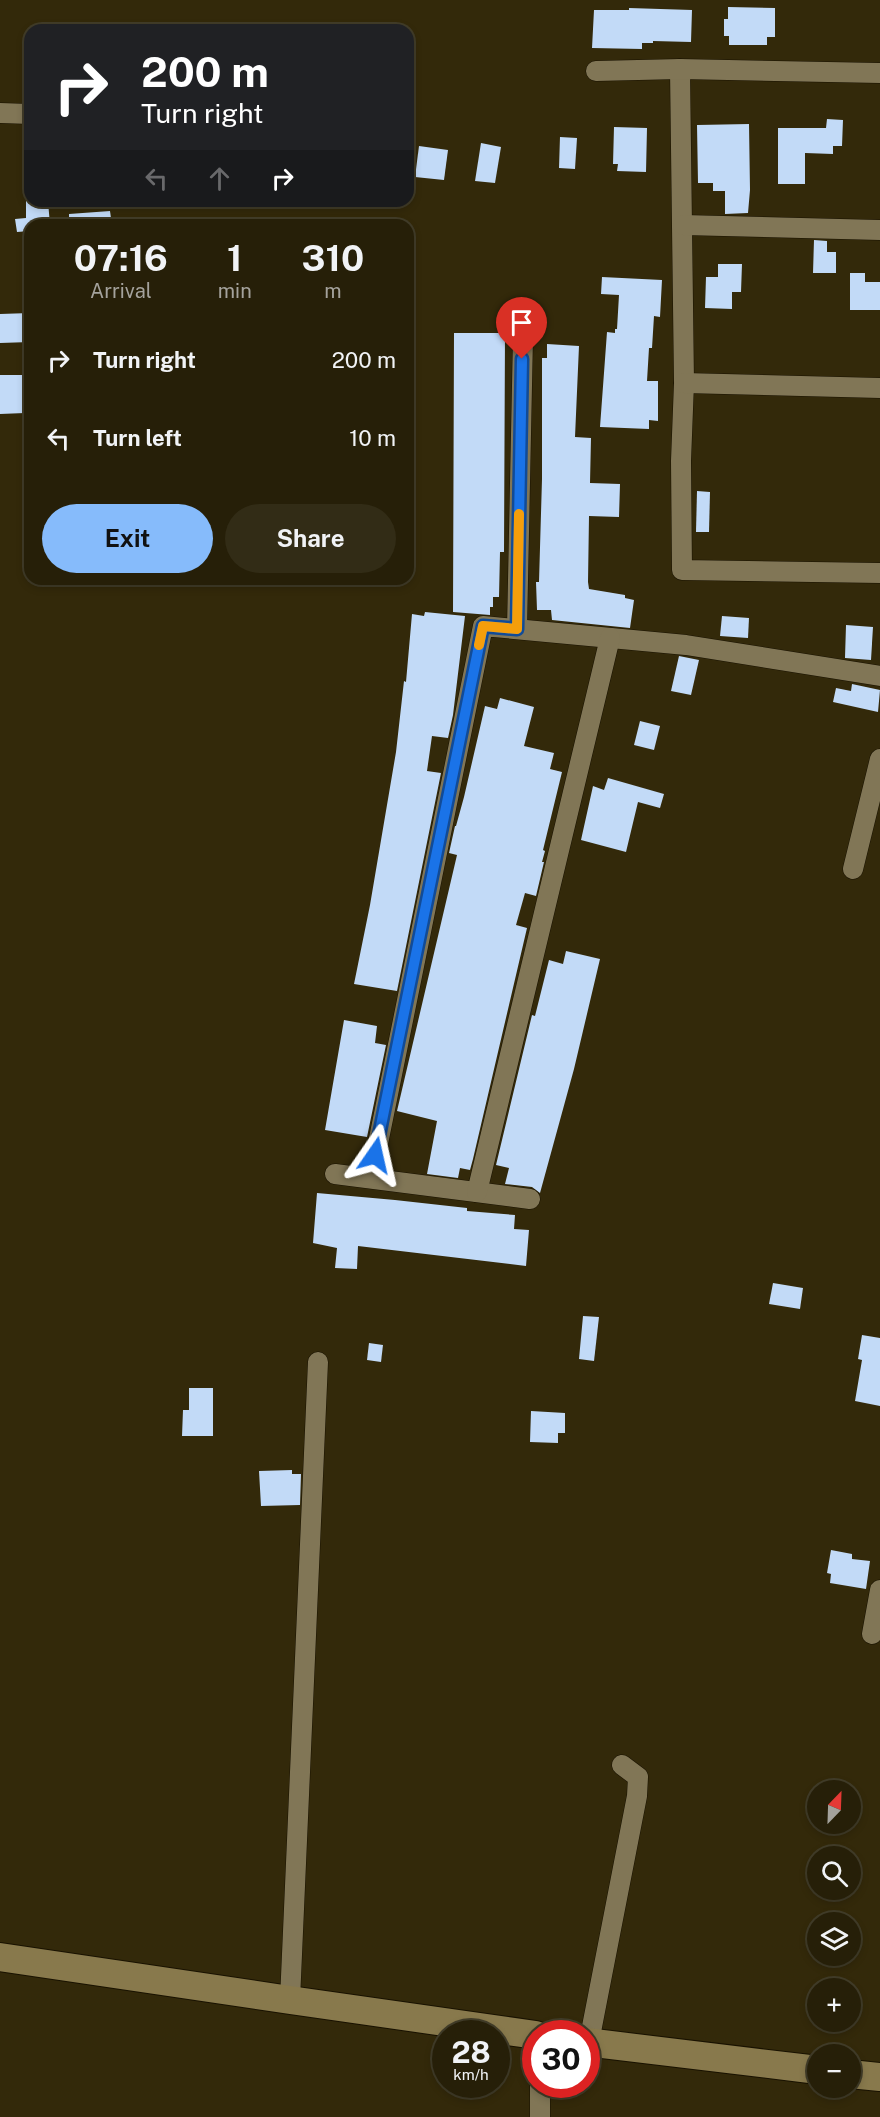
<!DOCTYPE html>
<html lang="en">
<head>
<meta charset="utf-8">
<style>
  :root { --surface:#261f08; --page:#322c16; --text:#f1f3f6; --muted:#a4a29c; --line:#423d29; --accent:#86bbfb }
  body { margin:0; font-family:"Public Sans",sans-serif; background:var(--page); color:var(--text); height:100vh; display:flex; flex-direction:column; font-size:22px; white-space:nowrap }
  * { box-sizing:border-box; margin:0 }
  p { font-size:20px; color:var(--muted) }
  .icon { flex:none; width:33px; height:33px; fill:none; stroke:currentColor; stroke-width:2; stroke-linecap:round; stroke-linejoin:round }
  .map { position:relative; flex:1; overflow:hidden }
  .side { position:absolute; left:24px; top:219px; width:390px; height:366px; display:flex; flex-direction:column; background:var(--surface); border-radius:18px; box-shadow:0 3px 9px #0003,0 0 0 2px var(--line) }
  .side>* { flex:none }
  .banner { position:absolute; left:24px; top:24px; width:390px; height:183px; border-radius:18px; box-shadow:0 3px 9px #0003,0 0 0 2px var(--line); background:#202124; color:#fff; overflow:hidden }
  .needle { width:39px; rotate:23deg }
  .tools { position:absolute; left:807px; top:1780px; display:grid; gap:12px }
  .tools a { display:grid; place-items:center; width:54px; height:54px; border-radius:50%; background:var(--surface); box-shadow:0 3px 9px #0003,0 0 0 2px var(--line); font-size:30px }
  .speed { position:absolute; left:432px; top:2020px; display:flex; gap:12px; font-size:30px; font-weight:700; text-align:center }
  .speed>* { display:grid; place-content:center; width:78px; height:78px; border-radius:50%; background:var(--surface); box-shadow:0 3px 9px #0003,0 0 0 2px var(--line); line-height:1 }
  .speed small { font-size:15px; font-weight:400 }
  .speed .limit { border:9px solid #d22; background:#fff; color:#111 }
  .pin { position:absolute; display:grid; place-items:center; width:51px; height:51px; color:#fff; margin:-62px -26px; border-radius:50% 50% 50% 0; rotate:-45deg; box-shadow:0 0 6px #0007 }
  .pin .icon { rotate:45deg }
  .me { position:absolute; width:66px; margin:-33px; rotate:11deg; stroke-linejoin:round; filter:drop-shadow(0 0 4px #0008) }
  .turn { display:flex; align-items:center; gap:21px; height:126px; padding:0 18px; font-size:27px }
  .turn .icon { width:78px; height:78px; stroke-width:2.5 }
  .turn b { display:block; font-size:42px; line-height:51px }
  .lanes { display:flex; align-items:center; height:57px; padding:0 18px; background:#0003; justify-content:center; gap:30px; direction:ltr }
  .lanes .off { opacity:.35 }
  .eta { display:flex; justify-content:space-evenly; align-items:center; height:102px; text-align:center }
  .eta b { font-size:36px; font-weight:700; line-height:42px }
  .action { display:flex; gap:12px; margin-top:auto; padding:12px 18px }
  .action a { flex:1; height:69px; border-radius:36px; background:var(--accent); color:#111; font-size:24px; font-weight:700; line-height:69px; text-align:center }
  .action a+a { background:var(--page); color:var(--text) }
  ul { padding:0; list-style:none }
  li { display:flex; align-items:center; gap:18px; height:78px; padding:0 18px }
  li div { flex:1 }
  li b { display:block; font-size:22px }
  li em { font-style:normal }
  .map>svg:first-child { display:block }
  .building { fill:#c2daf7 }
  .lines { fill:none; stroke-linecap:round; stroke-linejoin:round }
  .street-casing { stroke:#191200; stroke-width:21 }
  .secondary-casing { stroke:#191200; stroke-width:30 }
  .street { stroke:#817656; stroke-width:20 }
  .secondary { stroke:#88794c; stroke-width:28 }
  .route-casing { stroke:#114b97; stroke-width:15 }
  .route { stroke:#1a73e8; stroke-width:10 }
  .slow { stroke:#f59e0b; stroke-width:10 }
</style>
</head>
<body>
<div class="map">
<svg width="880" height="2117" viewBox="0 0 880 2117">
  <rect width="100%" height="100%" fill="#33290a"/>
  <g class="building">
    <path d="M728,7L775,8V37H767V45H729V36H724V19H728Z"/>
    <path d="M629,8L692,10L691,42L653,41V43H642V49L592,48L594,10H629Z"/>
    <path d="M827,119L843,120L842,146H833V154L805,153V184H778V128H826Z"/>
    <path d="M749,124L750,190L748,213L725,214V191H713V183H698L697,125Z"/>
    <path d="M614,127L647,128L646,172L617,171L618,164H613Z"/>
    <path d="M560,137L577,138L575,169L559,168Z"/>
    <path d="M481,143L501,147L495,183L475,181Z"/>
    <path d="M419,146L448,150L444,180L415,177Z"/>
    <path d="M26,201H48L50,225H30V231L17,232L15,219L26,218Z"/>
    <path d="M110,211L112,225H69V214Z"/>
    <path d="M814,240L827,241V252H836V273H813Z"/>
    <path d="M718,264H742L741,292H732V309L705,308L706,277H718Z"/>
    <path d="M850,273H865V282H880V310H850Z"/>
    <path d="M602,277L662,280L660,317L654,316L652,348H649L647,381H658V421L649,420V429L600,427L607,332L615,333V329H617L619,295L601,294Z"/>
    <path d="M30,313V342L0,343V314Z"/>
    <path d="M454,333H505L504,552H500L499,597H493V607H490V615L453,612Z"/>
    <path d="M547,344L579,346L575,437L591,438L590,483L620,484L619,517L589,516L588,582L589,589L625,595V598L634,600L630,628L552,620L551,610H537L536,582H539L542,479V358H547Z"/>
    <path d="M0,375H25V413L0,414Z"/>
    <path d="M697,491L710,492L709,532H696Z"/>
    <path d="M425,612L465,616L453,715L448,738L432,736L427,771L441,773L397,991L354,984L370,905L396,752L404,681L406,682L412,614L424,616Z"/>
    <path d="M722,616L749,618L748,638L720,636Z"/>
    <path d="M846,625L873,627L871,660L845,658Z"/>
    <path d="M679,656L699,660L691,695L671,691Z"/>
    <path d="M852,684L880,690L878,712L833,702L836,688L851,691Z"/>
    <path d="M500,698L534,707L524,746L554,753L550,769L562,772L543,850L545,851L542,862H544L536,896L525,893L516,925L527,928L473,1159L470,1170L460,1168L458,1178L427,1174L437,1121L397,1111L457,855L449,853L455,826H456L464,797L485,706L497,709Z"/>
    <path d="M640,721L660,726L654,750L634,745Z"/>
    <path d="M608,778L664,794L660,808L638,802L626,852L581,840L593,786L604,790Z"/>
    <path d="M566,951L600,959L574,1069L540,1193L532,1187L505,1184L509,1168L496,1165L532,1015L535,1016L549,960L563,964Z"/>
    <path d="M344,1020L377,1026L375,1043L386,1045L367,1137L325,1130Z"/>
    <path d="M317,1193L395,1200L467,1208V1211L515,1215L514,1229L529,1230L526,1266L358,1246L357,1269L335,1268L337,1248L313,1243Z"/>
    <path d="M773,1283L803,1288L800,1309L769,1304Z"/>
    <path d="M583,1316L599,1317L594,1361L579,1359Z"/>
    <path d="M862,1335L880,1338V1406L855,1401L862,1360L858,1359Z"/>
    <path d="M369,1343L383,1345L381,1362L367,1360Z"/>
    <path d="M189,1388H213V1436H182L183,1410H189Z"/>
    <path d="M531,1411L565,1413V1433H558V1443L530,1442Z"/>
    <path d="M292,1470V1474H301L300,1505L261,1506L259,1471Z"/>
    <path d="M831,1550L852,1554V1559L870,1561L866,1589L830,1583L831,1574L827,1573Z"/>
  </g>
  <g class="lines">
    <g class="street-casing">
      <g id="street">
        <path d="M680,69L684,383L681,461L682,570L880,573"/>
        <path d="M596,71L680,69L880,73"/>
        <path d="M0,113L30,114"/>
        <path d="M683,225L880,230"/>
        <path d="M684,383L880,388"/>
        <path d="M517,629L523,337"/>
        <path d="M853,869L880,759"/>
        <path d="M335,1174L530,1199"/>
        <path d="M371,1178L483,626L686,645L880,676"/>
        <path d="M477,1192L610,638"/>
        <path d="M872,1634L880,1590"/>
        <path d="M290,2000L318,1362"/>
        <path d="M589,2042L637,1796L638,1777L622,1765"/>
        <path d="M540,2117V2085"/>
      </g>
    </g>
    <g class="secondary-casing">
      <g id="secondary">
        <path d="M0,1957L290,2000L536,2035"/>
        <path d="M586,2042L818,2070"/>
        <path d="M850,2074L880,2077"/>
      </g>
    </g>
    <use href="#street" class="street"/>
    <use href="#secondary" class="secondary"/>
  </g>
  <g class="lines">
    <g class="route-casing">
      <path id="route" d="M375,1155L483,626L517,629L522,359"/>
    </g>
    <use href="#route" class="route"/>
    <path class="slow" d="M479,645L483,626L517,629L519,514"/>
  </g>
</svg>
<div class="tools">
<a><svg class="needle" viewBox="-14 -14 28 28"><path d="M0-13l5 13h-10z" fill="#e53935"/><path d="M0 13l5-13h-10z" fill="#a4a29c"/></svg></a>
<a><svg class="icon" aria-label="search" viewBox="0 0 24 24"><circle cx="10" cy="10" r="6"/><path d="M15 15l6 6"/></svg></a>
<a><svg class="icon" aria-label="layers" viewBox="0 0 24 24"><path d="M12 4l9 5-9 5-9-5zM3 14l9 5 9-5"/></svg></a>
<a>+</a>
<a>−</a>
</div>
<div class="speed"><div>28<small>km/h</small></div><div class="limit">30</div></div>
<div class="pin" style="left:522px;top:359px;background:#d93025"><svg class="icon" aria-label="arrive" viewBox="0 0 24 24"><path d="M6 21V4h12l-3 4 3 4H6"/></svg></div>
<svg class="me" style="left:375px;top:1155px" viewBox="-20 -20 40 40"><path d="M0-17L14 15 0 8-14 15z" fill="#1a73e8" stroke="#fff" stroke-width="4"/></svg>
<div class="banner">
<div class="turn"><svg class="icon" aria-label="right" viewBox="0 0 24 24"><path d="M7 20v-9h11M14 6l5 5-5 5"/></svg><div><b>200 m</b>Turn right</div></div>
<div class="lanes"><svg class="icon off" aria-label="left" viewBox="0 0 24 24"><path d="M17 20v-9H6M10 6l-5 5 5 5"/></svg><svg class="icon off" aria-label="ahead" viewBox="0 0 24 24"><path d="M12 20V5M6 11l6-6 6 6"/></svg><svg class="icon" aria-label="right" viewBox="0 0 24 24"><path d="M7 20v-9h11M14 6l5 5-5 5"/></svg></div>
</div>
<section class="side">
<div class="eta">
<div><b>07:16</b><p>Arrival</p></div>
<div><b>1</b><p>min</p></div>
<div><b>310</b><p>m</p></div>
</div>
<ul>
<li><svg class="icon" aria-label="right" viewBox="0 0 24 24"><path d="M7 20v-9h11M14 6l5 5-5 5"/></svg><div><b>Turn right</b></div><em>200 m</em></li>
<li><svg class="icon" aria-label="left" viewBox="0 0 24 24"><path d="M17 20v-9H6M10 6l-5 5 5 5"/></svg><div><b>Turn left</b></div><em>10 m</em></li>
</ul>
<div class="action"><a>Exit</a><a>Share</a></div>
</section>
</div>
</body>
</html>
